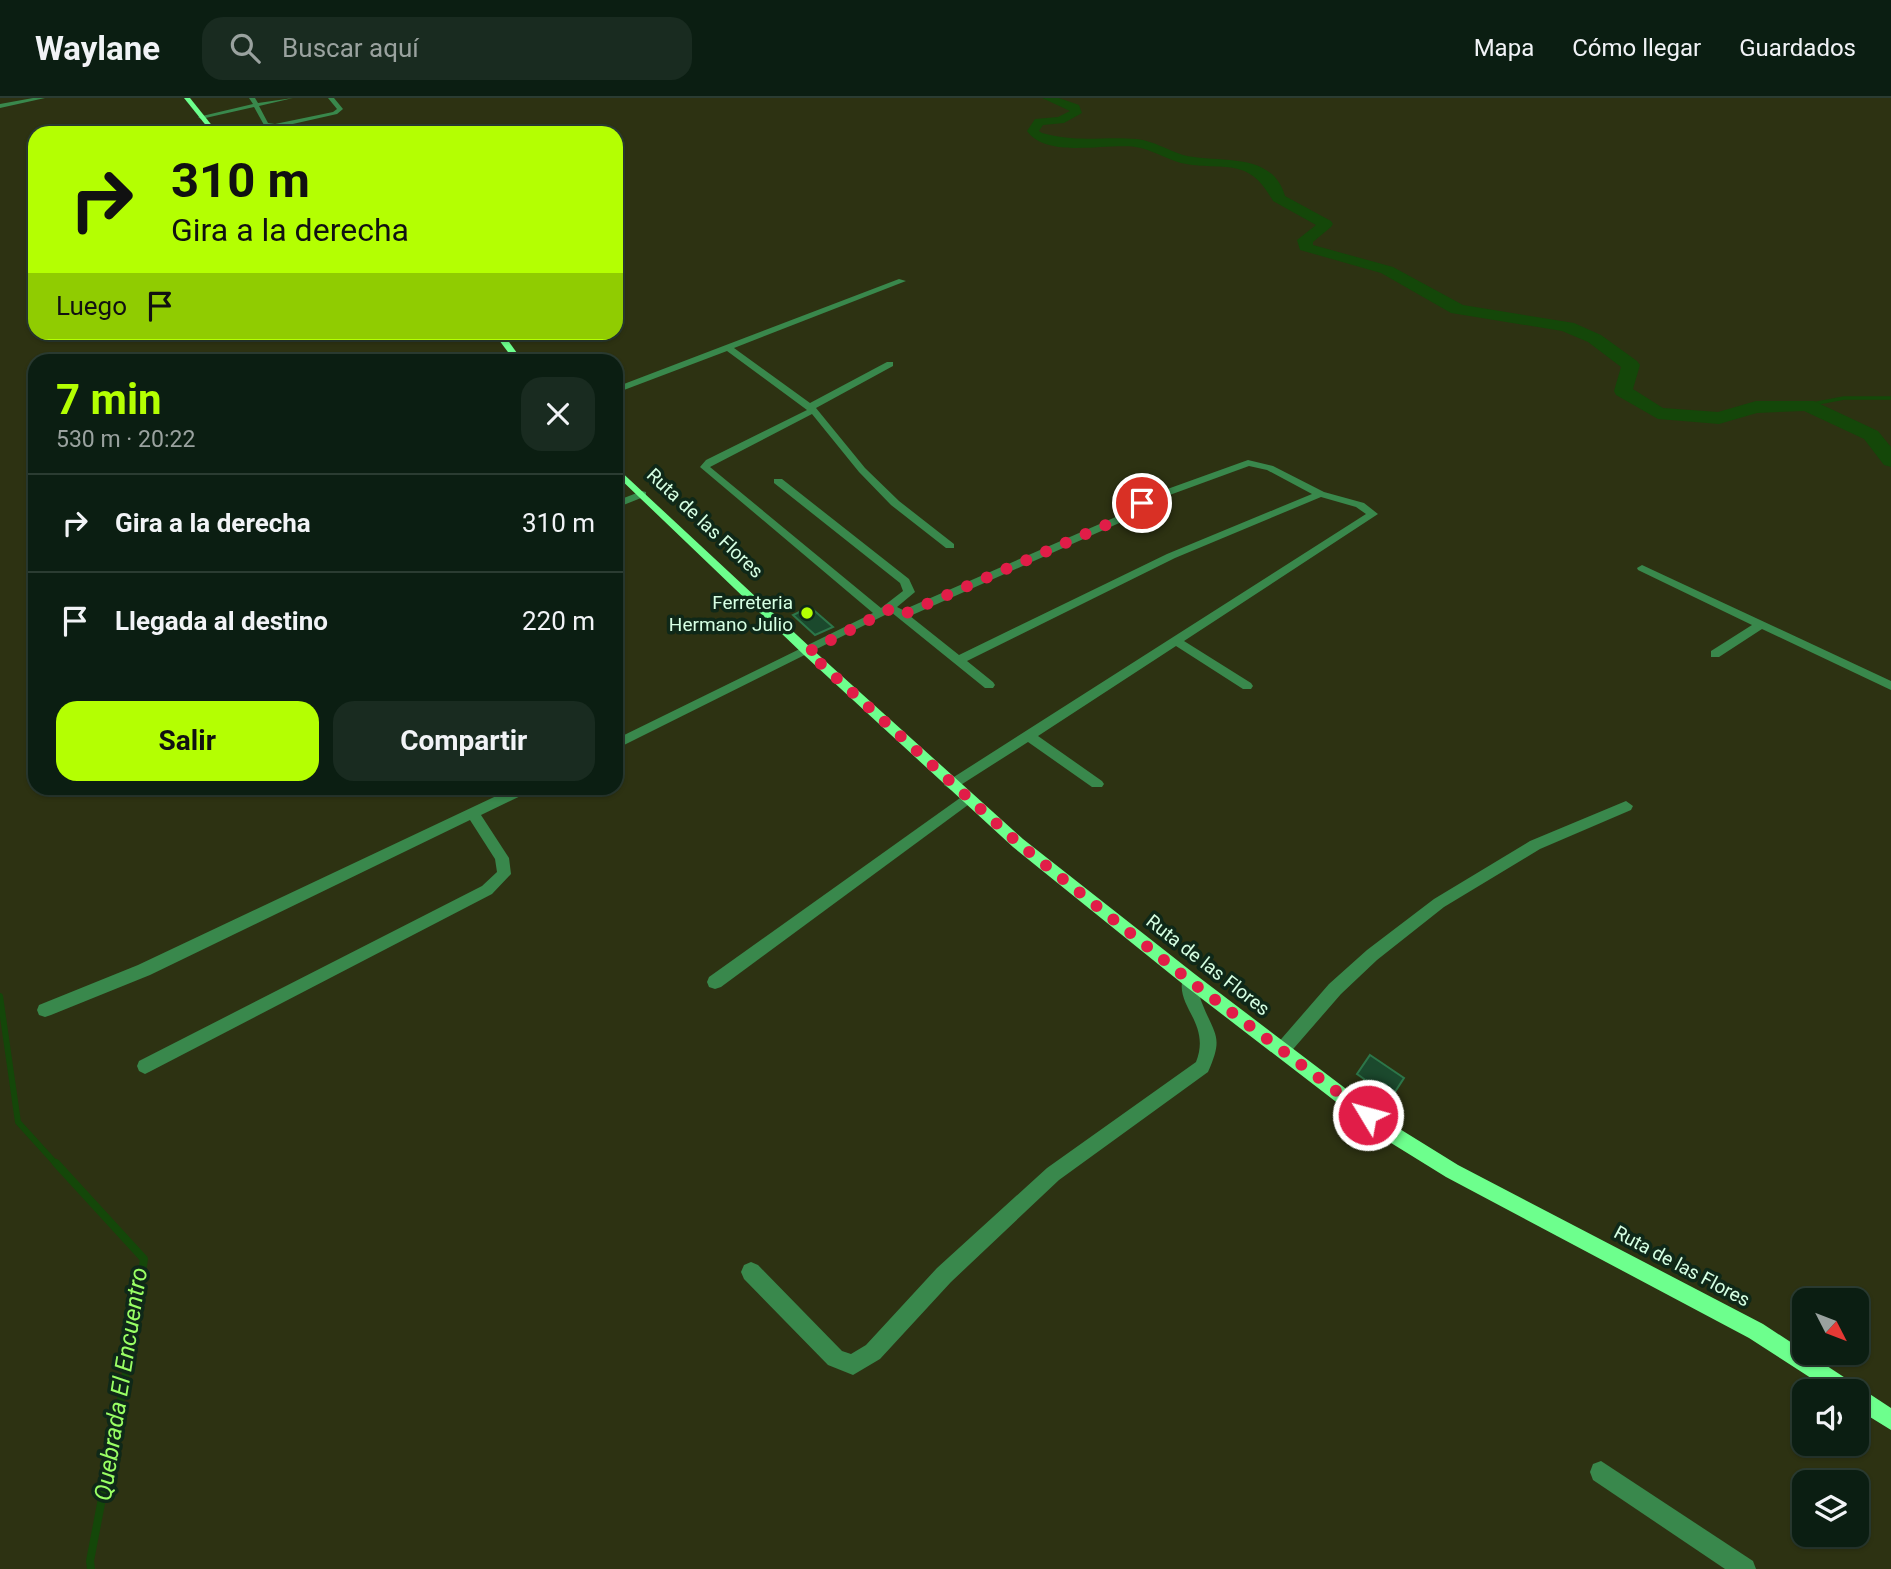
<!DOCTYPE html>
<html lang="es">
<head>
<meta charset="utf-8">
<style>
  :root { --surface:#0b1e12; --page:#192b20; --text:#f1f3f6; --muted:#9aa29f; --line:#2b3c32; --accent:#b4ff02 }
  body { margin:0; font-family:Roboto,sans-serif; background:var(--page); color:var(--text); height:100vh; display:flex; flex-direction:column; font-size:26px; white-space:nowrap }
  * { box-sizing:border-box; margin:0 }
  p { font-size:23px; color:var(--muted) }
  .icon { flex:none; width:38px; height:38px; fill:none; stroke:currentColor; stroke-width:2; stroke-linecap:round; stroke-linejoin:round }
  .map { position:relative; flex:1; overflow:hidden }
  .sheet { position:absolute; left:28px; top:256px; width:595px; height:441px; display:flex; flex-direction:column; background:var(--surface); border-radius:21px; box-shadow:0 2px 5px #0004,0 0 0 2px var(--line) }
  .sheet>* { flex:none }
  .banner { position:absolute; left:28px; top:28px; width:595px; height:214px; border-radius:21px; box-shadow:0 2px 5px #0004,0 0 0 2px var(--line); background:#b4ff02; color:#111; overflow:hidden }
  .needle { width:46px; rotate:132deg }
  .controls { position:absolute; left:1792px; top:1190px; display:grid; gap:14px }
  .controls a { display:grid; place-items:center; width:77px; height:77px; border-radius:14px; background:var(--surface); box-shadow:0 2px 5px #0004,0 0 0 2px var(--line); font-size:35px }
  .pin { position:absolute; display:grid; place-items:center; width:60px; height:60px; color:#fff; margin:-30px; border:4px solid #fff; border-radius:50%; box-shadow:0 2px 7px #0007 }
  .me { position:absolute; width:77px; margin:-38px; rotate:307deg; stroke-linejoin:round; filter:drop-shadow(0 0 5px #0008) }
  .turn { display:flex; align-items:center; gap:24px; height:147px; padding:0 28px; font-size:32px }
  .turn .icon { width:91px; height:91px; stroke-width:2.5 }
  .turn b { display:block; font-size:49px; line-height:60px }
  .then { display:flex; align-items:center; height:66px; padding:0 28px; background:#0003; gap:14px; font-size:26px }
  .round { display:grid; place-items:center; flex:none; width:74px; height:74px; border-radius:21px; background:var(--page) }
  .headline { display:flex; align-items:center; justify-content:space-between; height:119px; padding:0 28px }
  h1 { font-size:42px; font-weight:700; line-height:52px; color:var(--accent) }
  .cta { display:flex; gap:14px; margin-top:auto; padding:14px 28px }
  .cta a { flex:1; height:80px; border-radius:21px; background:var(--accent); color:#111; font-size:28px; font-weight:700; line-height:80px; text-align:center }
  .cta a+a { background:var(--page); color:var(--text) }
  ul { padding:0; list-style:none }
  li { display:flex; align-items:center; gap:21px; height:98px; padding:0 28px; border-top:2px solid var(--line) }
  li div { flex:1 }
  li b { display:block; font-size:26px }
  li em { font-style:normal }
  header { display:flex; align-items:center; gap:42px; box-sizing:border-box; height:98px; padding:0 35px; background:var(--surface); border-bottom:2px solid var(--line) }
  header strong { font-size:33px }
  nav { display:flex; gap:38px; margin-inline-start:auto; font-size:24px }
  .search { width:490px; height:63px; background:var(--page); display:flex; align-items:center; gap:18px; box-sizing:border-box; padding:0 24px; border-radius:21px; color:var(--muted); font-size:26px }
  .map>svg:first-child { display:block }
  .green { fill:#2d3212; fill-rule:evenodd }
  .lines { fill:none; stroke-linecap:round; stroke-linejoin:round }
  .stream-far2 { stroke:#144709; stroke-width:3.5 }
  .stream-far1 { stroke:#144709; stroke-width:6 }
  .stream { stroke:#144709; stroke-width:8 }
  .river { fill:#144709; fill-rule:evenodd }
  .building { fill:#1b492d; stroke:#2c7649; stroke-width:2 }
  .street { fill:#39884c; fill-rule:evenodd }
  .secondary { fill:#6dff8d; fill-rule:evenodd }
  .route { stroke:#e11d48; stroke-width:12; stroke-dasharray:0 21.6 }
  .poi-dot { fill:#b4ff02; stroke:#0f2818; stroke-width:2.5 }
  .labels { text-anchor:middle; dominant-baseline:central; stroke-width:7; stroke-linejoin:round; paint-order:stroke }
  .street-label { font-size:19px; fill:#d6ffe3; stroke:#0f2818 }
  .poi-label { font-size:19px; fill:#d6ffe3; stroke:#0f2818; text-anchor:end }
  .near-water-label { font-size:24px; font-style:italic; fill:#99ff64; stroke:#0f2818 }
</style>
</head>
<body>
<header>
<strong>Waylane</strong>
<div class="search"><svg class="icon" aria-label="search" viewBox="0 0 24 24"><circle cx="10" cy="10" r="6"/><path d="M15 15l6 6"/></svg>Buscar aquí</div>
<nav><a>Mapa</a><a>Cómo llegar</a><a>Guardados</a></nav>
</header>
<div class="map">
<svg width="1891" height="1471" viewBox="0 0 1891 1471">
  <rect width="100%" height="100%" fill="#0f2818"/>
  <path class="green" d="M0,0H1891V1471H0ZM35,35H616V234H35ZM35,262H616V690H35ZM1804,1202H1857V1255H1804ZM1804,1293H1857V1346H1804ZM1804,1384H1857V1437H1804Z"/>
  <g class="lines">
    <path class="stream-far2" d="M1807,307L1844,300H1891"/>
    <path class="stream-far1" d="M0,898L18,1024L57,1067"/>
    <path class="stream" d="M56,1065L144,1161L128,1265L90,1463L91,1471"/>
    <path class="river" d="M1042,0H1059L1079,7L1082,15L1064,25L1043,27L1039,33L1042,35C1077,45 1103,38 1137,41C1153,43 1168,52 1183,57C1218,66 1272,52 1285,98L1331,123L1333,126L1331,129L1313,144V147L1393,169L1463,207L1574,225L1601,237L1637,263L1640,267L1633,291L1663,310L1718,314L1756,303H1814L1878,333L1891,349V369L1884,367L1864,341L1804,313L1757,315L1719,326L1658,321L1616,297L1614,293L1621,269L1588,244L1562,233L1451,215L1381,175L1300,152L1297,142L1316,127L1273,103C1248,57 1225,74 1181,65C1166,61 1151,51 1135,49C1105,45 1047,61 1027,33L1035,21L1058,19L1070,13Z"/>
  </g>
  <g class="building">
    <path d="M810,509L833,529L815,537L793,517Z"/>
    <path d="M1370,957L1404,980L1391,1000L1357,976Z"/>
  </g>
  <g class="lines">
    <g class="street">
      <path d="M33,0H45L0,10V6Z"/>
      <path d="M249,0H255L258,5L293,0L259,8L268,25L275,26L333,14L337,11L328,0H334L343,11L337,16L275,30L264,27L254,9L201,21L198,19L253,6Z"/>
      <path d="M899,181L906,183L734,250L810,305L887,264H893V268L816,310L865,370L899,403L954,446V450H946L891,407L859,374L812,316L710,369L881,510L903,493L900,485L774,385V381H782L909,481L915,494L897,509L903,512L1118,418L1148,398L1248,362L1273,368L1324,394L1364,405L1378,416L1184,543L1251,585L1253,588L1251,591H1243L1176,548L1038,638L1102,683L1104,686L1102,689H1092L1028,644L956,690L951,692L944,687L946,684L1366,416L1356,409L1321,399L1175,460L967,563L993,584L995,587L993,590H985L891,514L616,651V641L873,515L700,369L706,362L807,312L727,253L616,295V289ZM1249,368L1267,372L1312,396L1167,456L959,557L910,518L1126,422L1156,402Z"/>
      <path d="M642,393L646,394V398L616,410V403Z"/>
      <path d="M1642,467L1891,583V592L1762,531L1719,559H1711V553L1752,527L1638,472L1637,470Z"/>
      <path d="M513,690H531L529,694L481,717L509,760L511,776L492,796L151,973L145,976L139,973L137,968L139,963L482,788L497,774L495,761L470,722L150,877L51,917L45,919L39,917L37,912L39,907L138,867Z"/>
      <path d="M967,695L974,700L972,704L721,889L715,891L709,889L707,884L709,879Z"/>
      <path d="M1626,703L1633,708L1631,712L1540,751L1444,809L1377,862L1341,896L1288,957L1282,959L1276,957L1274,952L1276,947L1329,886L1367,852L1434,801L1530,743Z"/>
      <path d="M1190,875L1196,877C1199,886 1198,896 1202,905C1215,938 1224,938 1208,974L1059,1082L951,1184L880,1261L853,1277L828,1267L744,1181L741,1174L744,1167L751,1164L758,1167L842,1253L851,1256L866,1247L937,1170L1047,1070L1196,964C1212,924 1172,907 1184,877Z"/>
      <path d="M1601,1363L1753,1463L1756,1471H1725L1593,1382L1590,1374L1593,1366Z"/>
    </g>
    <g class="secondary">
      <path d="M184,0H190L218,35H212Z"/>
      <path d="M493,234H502L522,262H514Z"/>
      <path d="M616,369L812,551L1023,741L1196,877L1395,1028L1458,1067L1763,1226L1891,1310V1332L1857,1311V1293H1831L1749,1240L1446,1079L1383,1040L1184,887L1013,749L804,557L616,377Z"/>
    </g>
  </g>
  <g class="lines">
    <path class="route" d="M1142,405L1122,420L904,516L892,510L808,554L1018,745L1190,883L1368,1017"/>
  </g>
  <circle class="poi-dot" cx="807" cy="515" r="7"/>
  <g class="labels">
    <g class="street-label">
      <text transform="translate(705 425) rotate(43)">Ruta de las Flores</text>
      <text transform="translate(1208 867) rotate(38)">Ruta de las Flores</text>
      <text transform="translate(1682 1168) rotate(28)">Ruta de las Flores</text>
    </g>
    <g class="poi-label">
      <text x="793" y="504">Ferreteria<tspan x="793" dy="22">Hermano Julio</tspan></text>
    </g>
    <g class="near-water-label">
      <text transform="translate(121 1286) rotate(-81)">Quebrada El Encuentro</text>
    </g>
  </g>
</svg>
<div class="controls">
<a><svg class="needle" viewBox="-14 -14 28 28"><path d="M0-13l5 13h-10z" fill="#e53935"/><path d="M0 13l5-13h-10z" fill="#9aa29f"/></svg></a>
<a><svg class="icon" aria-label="sound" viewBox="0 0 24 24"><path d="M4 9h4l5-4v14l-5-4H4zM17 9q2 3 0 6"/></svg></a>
<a><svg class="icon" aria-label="layers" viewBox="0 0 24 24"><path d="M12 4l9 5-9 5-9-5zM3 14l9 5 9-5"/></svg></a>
</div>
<div class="pin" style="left:1142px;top:405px;background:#d93025"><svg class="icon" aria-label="arrive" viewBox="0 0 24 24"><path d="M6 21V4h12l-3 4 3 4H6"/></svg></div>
<svg class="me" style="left:1368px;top:1017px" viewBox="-20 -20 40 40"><circle r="17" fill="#e11d48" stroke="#fff" stroke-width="3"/><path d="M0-11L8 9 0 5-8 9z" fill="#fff"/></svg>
<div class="banner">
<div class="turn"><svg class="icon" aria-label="right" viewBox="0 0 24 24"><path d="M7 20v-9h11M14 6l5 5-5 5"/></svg><div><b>310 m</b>Gira a la derecha</div></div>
<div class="then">Luego<svg class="icon" aria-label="arrive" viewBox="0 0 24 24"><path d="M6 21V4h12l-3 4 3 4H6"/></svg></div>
</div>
<section class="sheet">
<div class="headline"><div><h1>7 min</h1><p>530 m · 20:22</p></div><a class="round"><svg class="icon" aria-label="close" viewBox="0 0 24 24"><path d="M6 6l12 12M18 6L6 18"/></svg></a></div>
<ul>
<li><svg class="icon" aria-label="right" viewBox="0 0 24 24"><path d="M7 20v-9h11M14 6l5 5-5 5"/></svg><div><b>Gira a la derecha</b></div><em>310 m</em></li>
<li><svg class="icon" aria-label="arrive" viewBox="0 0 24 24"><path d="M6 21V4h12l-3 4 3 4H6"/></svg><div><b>Llegada al destino</b></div><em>220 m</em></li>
</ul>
<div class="cta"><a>Salir</a><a>Compartir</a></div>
</section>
</div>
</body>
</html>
